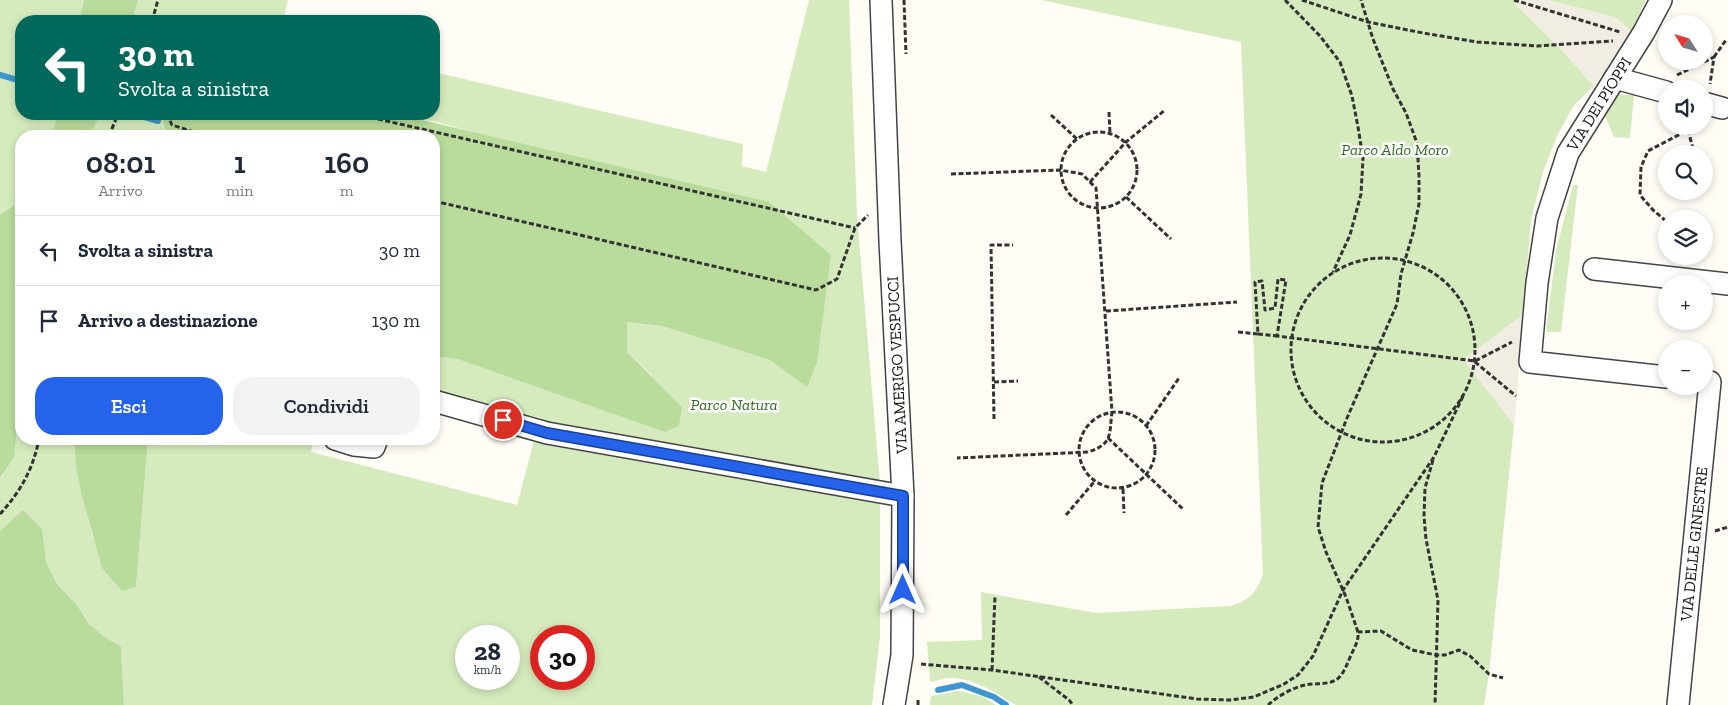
<!DOCTYPE html>
<html lang="it">
<head>
<meta charset="utf-8">
<style>
  :root { --surface:#fff; --page:#f2f2f3; --text:#1f2937; --muted:#747a83; --line:#e0e1e3; --accent:#2563eb }
  body { margin:0; font-family:"Zilla Slab",serif; background:var(--page); color:var(--text); height:100vh; display:flex; flex-direction:column; font-size:19px; white-space:nowrap }
  * { box-sizing:border-box; margin:0 }
  p { font-size:16px; color:var(--muted) }
  .icon { flex:none; width:28px; height:28px; fill:none; stroke:currentColor; stroke-width:2; stroke-linecap:round; stroke-linejoin:round }
  .map { position:relative; flex:1; overflow:hidden }
  .details { position:absolute; left:15px; top:130px; width:425px; height:315px; display:flex; flex-direction:column; background:var(--surface); border-radius:20px; box-shadow:0 2px 8px #0003 }
  .details>* { flex:none }
  .hud { position:absolute; left:15px; top:15px; width:425px; height:105px; border-radius:20px; box-shadow:0 2px 8px #0003; background:#00695c; color:#fff; overflow:hidden }
  .needle { width:32px; rotate:307deg }
  .buttons { position:absolute; left:1658px; top:15px; display:grid; gap:10px }
  .buttons a { display:grid; place-items:center; width:55px; height:55px; border-radius:50%; background:var(--surface); box-shadow:0 2px 8px #0003; font-size:25px }
  .speed { position:absolute; left:455px; top:625px; display:flex; gap:10px; font-size:25px; font-weight:700; text-align:center }
  .speed>* { display:grid; place-content:center; width:65px; height:65px; border-radius:50%; background:var(--surface); box-shadow:0 2px 8px #0003; line-height:1 }
  .speed small { font-size:12px; font-weight:400 }
  .speed .limit { border:8px solid #d22; background:#fff; color:#111 }
  .pin { position:absolute; display:grid; place-items:center; width:42px; height:42px; color:#fff; margin:-21px; border:2px solid #fff; border-radius:50%; box-shadow:0 1px 5px #0007 }
  .me { position:absolute; width:55px; margin:-28px; rotate:0deg; stroke-linejoin:round; filter:drop-shadow(0 0 4px #0008) }
  .turn { display:flex; align-items:center; gap:18px; height:105px; padding:0 20px; font-size:22px }
  .turn .icon { width:65px; height:65px; stroke-width:2.5 }
  .turn b { display:block; font-size:35px; line-height:42px }
  .eta { display:flex; justify-content:space-evenly; align-items:center; height:85px; text-align:center }
  .eta b { font-size:30px; font-weight:600; line-height:35px }
  .action { display:flex; gap:10px; margin-top:auto; padding:10px 20px }
  .action a { flex:1; height:58px; border-radius:20px; background:var(--accent); color:#fff; font-size:20px; font-weight:600; line-height:58px; text-align:center }
  .action a+a { background:var(--page); color:var(--text) }
  ul { padding:0; list-style:none }
  li { display:flex; align-items:center; gap:15px; height:70px; padding:0 20px; border-top:1px solid var(--line) }
  li div { flex:1 }
  li b { display:block; font-size:19px }
  li em { font-style:normal }
  .map>svg:first-child { display:block }
  .green { fill:#d5ebbd; fill-rule:evenodd }
  .forest { fill:#b9dc9c }
  .plaza { fill:#f1ede2 }
  .lines { fill:none; stroke-linecap:round; stroke-linejoin:round }
  .stream { stroke:#3f96cf; stroke-width:6 }
  .minor-casing { stroke:#444; stroke-width:24 }
  .path { stroke:#333; stroke-width:3; stroke-dasharray:5 2.5; stroke-linecap:butt }
  .minor { stroke:#fff; stroke-width:21 }
  .route-casing { stroke:#184099; stroke-width:12 }
  .route { stroke:#2563eb; stroke-width:9 }
  .labels { text-anchor:middle; dominant-baseline:central; stroke-width:5; stroke-linejoin:round; paint-order:stroke }
  .street-label { font-size:16px; fill:#111; stroke:#fff }
  .park-label { font-size:16px; font-style:italic; fill:#2f6b1f; stroke:#fff }
</style>
</head>
<body>
<div class="map">
<svg width="1728" height="705" viewBox="0 0 1728 705">
  <rect width="100%" height="100%" fill="#fffdf5"/>
  <g class="green">
    <path d="M0,0H84L79,21H21V114H59L50,136H21V198L12,207L0,214Z"/>
    <path d="M138,0H288L283,21H132Z"/>
    <path d="M809,0H849L857,216L880,484V637L872,705H124L121,646L106,638L89,624L77,605L57,584L46,562L6,527L0,531V478L3,475L19,407L16,369L21,338V439H74L76,468L93,538L136,587L148,439H314L311,452L517,505L540,418L434,390V356L652,376L627,352V322L662,326L770,360L807,386L490,137L441,123L397,114H434V72L743,144L742,166L766,172ZM466,636H509V679H466ZM541,636H584V679H541Z"/>
    <path d="M1041,0H1517L1516,5L1557,45L1594,86L1574,105L1557,136L1543,172L1531,220L1514,425L1489,674L1484,705H1016C997,694 973,677 949,678C943,678 936,681 930,682L927,642L982,640L981,592L1096,613L1231,606C1250,599 1256,594 1263,574L1241,42Z"/>
    <path d="M1548,0H1646L1632,31L1614,17Z"/>
    <path d="M1616,95H1634L1630,138L1614,137L1604,114Z"/>
    <path d="M62,114H160L168,136H90L98,119Z"/>
    <path d="M1573,185H1578L1561,332H1546L1556,250Z"/>
    <path d="M959,691L984,697L996,705H930L931,696Z"/>
  </g>
  <g class="forest">
    <path d="M84,0H138L132,21H79Z"/>
    <path d="M59,114H62L98,119L90,136H50Z"/>
    <path d="M160,114H397L769,202L831,255L817,362L807,387L770,360L662,326L627,322V352L682,407L679,426L665,432L458,359L434,356V136H168Z"/>
    <path d="M21,198V338L16,369L19,407L14,457L0,478V214L12,207Z"/>
    <path d="M74,439H148L136,587L122,591L102,568L82,496L76,468Z"/>
    <path d="M23,510L42,529L46,562L57,584L77,605L89,624L106,638L121,646L124,705H0V531Z"/>
  </g>
  <g class="plaza">
    <path d="M1548,0L1614,17L1632,31L1594,86L1557,45L1516,5L1517,0Z"/>
    <path d="M1522,315L1516,396L1514,425L1465,362L1466,357Z"/>
  </g>
  <g class="lines">
    <g class="stream">
      <path d="M0,75L21,81"/>
      <path d="M134,114L158,121"/>
      <path d="M938,690L962,685L994,697L1006,705"/>
    </g>
    <g class="minor-casing">
      <g id="minor">
        <path d="M881,0L890,241L903,496L902,655L894,705"/>
        <path d="M1661,0L1644,32L1568,153L1547,218L1537,283L1530,362L1666,377"/>
        <path d="M1615,78L1666,92"/>
        <path d="M1704,103L1722,108"/>
        <path d="M1594,269L1728,284"/>
        <path d="M434,401L547,433L903,496"/>
        <path d="M335,439L354,445L374,447L377,439"/>
        <path d="M1678,705L1710,382"/>
      </g>
    </g>
    <g class="path">
      <path d="M904,0L906,54"/>
      <path d="M1285,0L1320,36L1340,62L1352,96L1358,127L1363,158L1361,194L1350,235L1333,272"/>
      <path d="M1302,0L1368,22L1423,33L1477,42L1538,46L1613,41"/>
      <path d="M1514,0L1620,32"/>
      <path d="M152,21L158,0"/>
      <path d="M1714,57L1726,40"/>
      <path d="M1677,75L1714,57L1710,84"/>
      <path d="M1109,112L1110,133"/>
      <path d="M167,114L172,125L207,136"/>
      <path d="M356,114L855,228"/>
      <path d="M1051,115L1077,139"/>
      <path d="M1685,126L1688,130L1693,126"/>
      <circle cx="1099" cy="170" r="38"/>
      <path d="M109,136L118,114"/>
      <path d="M951,174L1060,170L1082,174L1096,188L1112,412C1109,435 1113,444 1088,452L957,458"/>
      <path d="M1090,182L1126,142L1165,110"/>
      <path d="M1126,197L1171,239"/>
      <path d="M434,201L816,290L837,279L855,228L868,215"/>
      <path d="M1666,221L1653,210L1640,195L1641,167L1648,151L1688,130L1692,145L1691,154"/>
      <circle cx="1383" cy="350" r="92"/>
      <path d="M1106,311L1237,302"/>
      <path d="M1238,332L1258,334L1255,282L1262,281L1265,310L1275,308L1278,279L1286,280L1277,336L1475,361L1512,342"/>
      <path d="M1258,334L1277,336"/>
      <path d="M1475,362L1516,396"/>
      <path d="M994,382L1018,381"/>
      <circle cx="1117" cy="450" r="38"/>
      <path d="M994,419L991,245H1013"/>
      <path d="M1146,426L1179,378"/>
      <path d="M1108,438L1184,510"/>
      <path d="M1433,460L1425,488L1424,516L1426,539L1438,600L1435,705"/>
      <path d="M1123,489L1124,513"/>
      <path d="M0,514C21,491 33,469 39,439"/>
      <path d="M1066,515L1094,482"/>
      <path d="M1715,531L1728,527"/>
      <path d="M1358,632L1346,597L1326,552L1318,527L1322,483L1347,418L1397,304L1401,274L1413,233L1419,204V176L1417,143L1406,113L1393,89L1373,39L1361,0"/>
      <path d="M921,664L992,670L1197,699L1230,700L1254,697L1284,684L1298,675L1313,656L1343,590L1434,457L1464,394"/>
      <path d="M992,670L995,595"/>
      <path d="M1039,677L1069,700L1073,705"/>
      <path d="M918,705V698"/>
      <path d="M1268,705C1278,696 1292,688 1305,685C1315,683 1327,685 1336,680C1344,675 1348,661 1352,653C1355,646 1359,640 1358,632L1381,631L1412,650L1436,655H1445L1459,650L1470,656L1489,674L1503,678"/>
    </g>
    <use href="#minor" class="minor"/>
  </g>
  <g class="lines">
    <g class="route-casing">
      <path id="route" d="M503,420L547,433L903,496V590"/>
    </g>
    <use href="#route" class="route"/>
  </g>
  <g class="labels">
    <g class="street-label">
      <text transform="translate(1599 104) rotate(-58)">VIA DEI PIOPPI</text>
      <text transform="translate(897 365) rotate(-93)">VIA AMERIGO VESPUCCI</text>
      <text transform="translate(1694 544) rotate(-84)">VIA DELLE GINESTRE</text>
    </g>
    <g class="park-label">
      <text x="1395" y="149">Parco Aldo Moro</text>
      <text x="734" y="404">Parco Natura</text>
    </g>
  </g>
</svg>
<div class="buttons">
<a><svg class="needle" viewBox="-14 -14 28 28"><path d="M0-13l5 13h-10z" fill="#e53935"/><path d="M0 13l5-13h-10z" fill="#747a83"/></svg></a>
<a><svg class="icon" aria-label="sound" viewBox="0 0 24 24"><path d="M4 9h4l5-4v14l-5-4H4zM17 9q2 3 0 6"/></svg></a>
<a><svg class="icon" aria-label="search" viewBox="0 0 24 24"><circle cx="10" cy="10" r="6"/><path d="M15 15l6 6"/></svg></a>
<a><svg class="icon" aria-label="layers" viewBox="0 0 24 24"><path d="M12 4l9 5-9 5-9-5zM3 14l9 5 9-5"/></svg></a>
<a>+</a>
<a>−</a>
</div>
<div class="speed"><div>28<small>km/h</small></div><div class="limit">30</div></div>
<div class="pin" style="left:503px;top:420px;background:#d93025"><svg class="icon" aria-label="arrive" viewBox="0 0 24 24"><path d="M6 21V4h12l-3 4 3 4H6"/></svg></div>
<svg class="me" style="left:903px;top:590px" viewBox="-20 -20 40 40"><path d="M0-17L14 15 0 8-14 15z" fill="#2563eb" stroke="#fff" stroke-width="4"/></svg>
<div class="hud">
<div class="turn"><svg class="icon" aria-label="left" viewBox="0 0 24 24"><path d="M17 20v-9H6M10 6l-5 5 5 5"/></svg><div><b>30 m</b>Svolta a sinistra</div></div>
</div>
<section class="details">
<div class="eta">
<div><b>08:01</b><p>Arrivo</p></div>
<div><b>1</b><p>min</p></div>
<div><b>160</b><p>m</p></div>
</div>
<ul>
<li><svg class="icon" aria-label="left" viewBox="0 0 24 24"><path d="M17 20v-9H6M10 6l-5 5 5 5"/></svg><div><b>Svolta a sinistra</b></div><em>30 m</em></li>
<li><svg class="icon" aria-label="arrive" viewBox="0 0 24 24"><path d="M6 21V4h12l-3 4 3 4H6"/></svg><div><b>Arrivo a destinazione</b></div><em>130 m</em></li>
</ul>
<div class="action"><a>Esci</a><a>Condividi</a></div>
</section>
</div>
</body>
</html>
